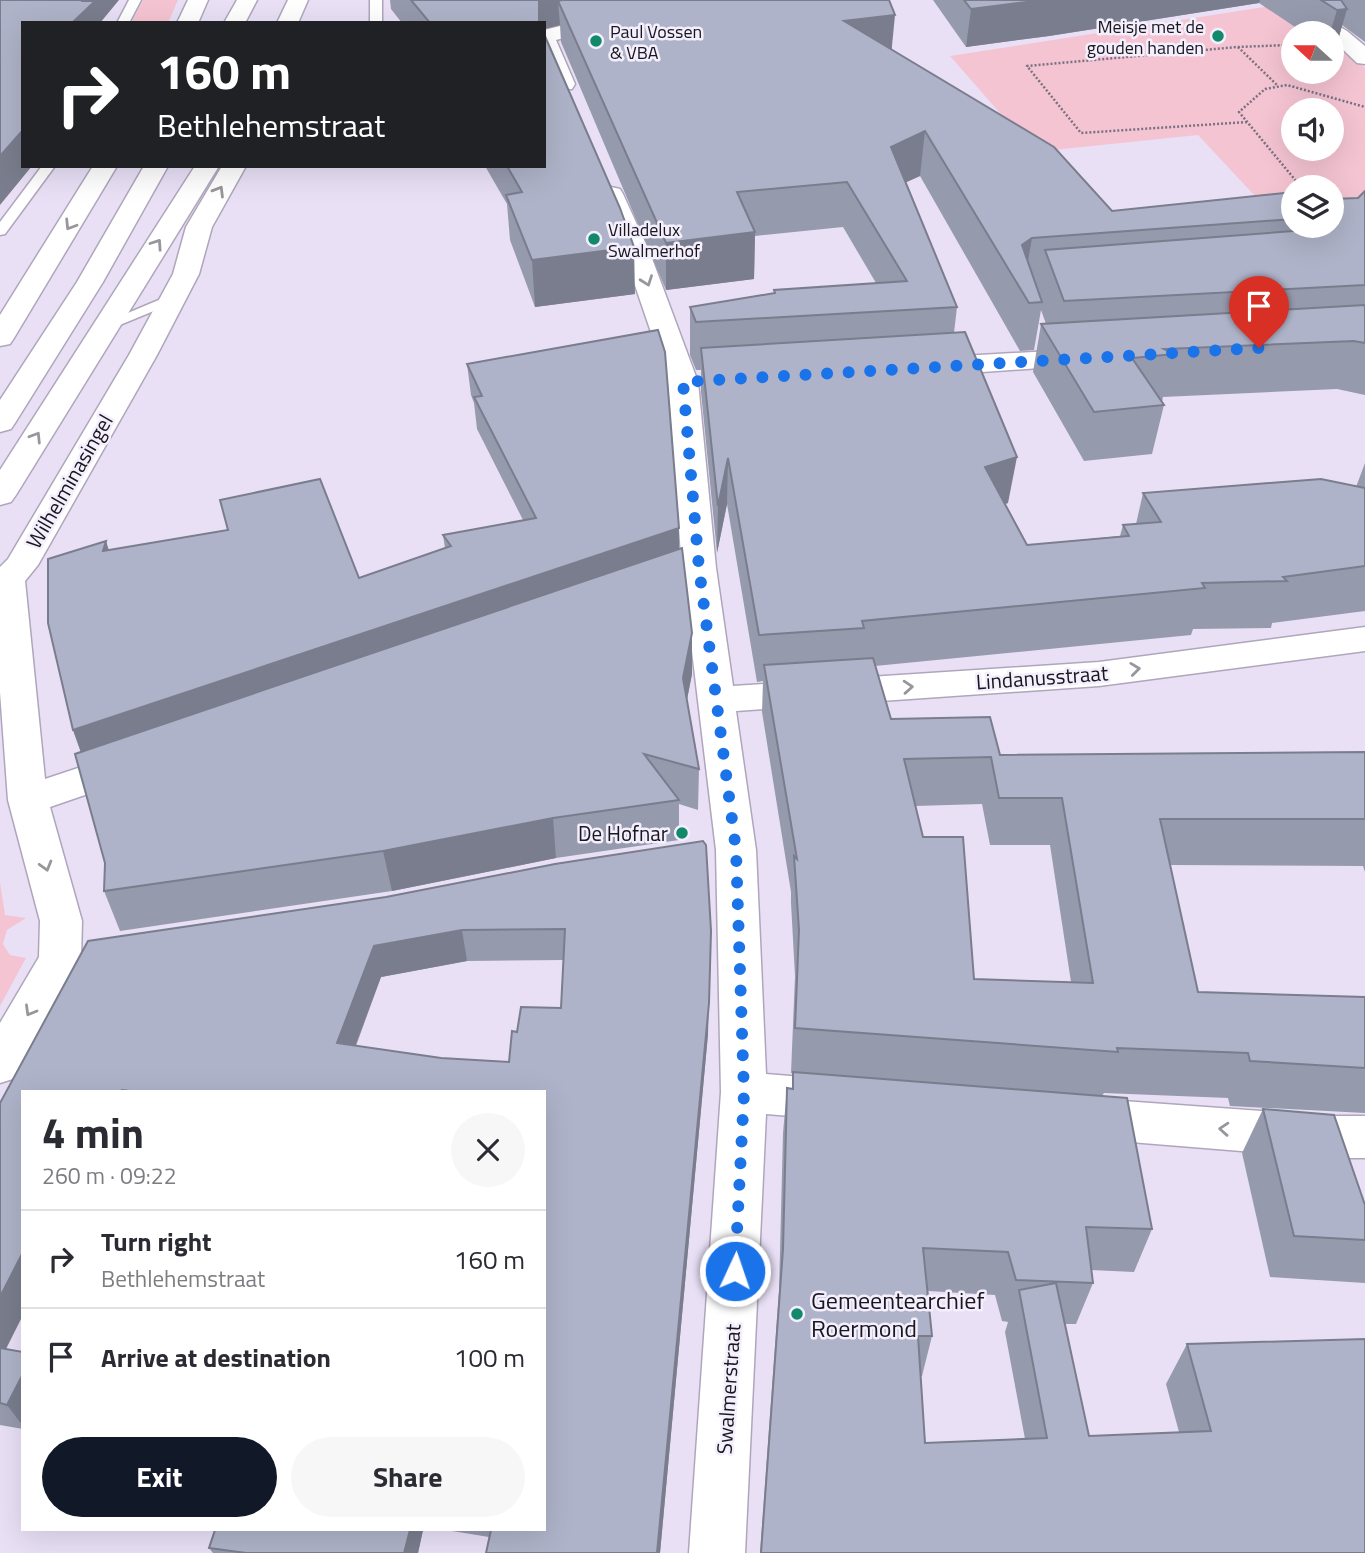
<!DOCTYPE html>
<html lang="en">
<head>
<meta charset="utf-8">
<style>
  :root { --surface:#fff; --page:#f7f7f7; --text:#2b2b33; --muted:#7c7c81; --line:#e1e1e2; --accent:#111827 }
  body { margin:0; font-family:"Titillium Web",sans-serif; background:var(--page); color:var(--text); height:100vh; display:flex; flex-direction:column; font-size:26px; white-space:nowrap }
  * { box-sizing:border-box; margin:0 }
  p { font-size:23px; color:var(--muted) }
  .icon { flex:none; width:38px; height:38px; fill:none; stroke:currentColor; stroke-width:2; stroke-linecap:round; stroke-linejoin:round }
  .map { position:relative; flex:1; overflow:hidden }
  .side { position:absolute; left:21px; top:1090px; width:525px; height:441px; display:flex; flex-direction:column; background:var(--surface); border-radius:0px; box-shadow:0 7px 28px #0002 }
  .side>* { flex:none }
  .banner { position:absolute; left:21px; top:21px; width:525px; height:147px; border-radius:0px; box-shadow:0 7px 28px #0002; background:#202124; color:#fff; overflow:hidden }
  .needle { width:46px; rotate:291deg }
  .buttons { position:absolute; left:1281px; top:21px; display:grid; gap:14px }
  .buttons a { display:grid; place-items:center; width:63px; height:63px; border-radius:50%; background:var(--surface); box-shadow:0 7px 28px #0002; font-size:35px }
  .pin { position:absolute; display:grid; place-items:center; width:60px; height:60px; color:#fff; margin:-72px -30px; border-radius:50% 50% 50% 0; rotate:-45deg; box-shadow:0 0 7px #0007 }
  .pin .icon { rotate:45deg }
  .me { position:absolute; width:77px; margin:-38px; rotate:3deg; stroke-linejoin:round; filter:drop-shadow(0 0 5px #0008) }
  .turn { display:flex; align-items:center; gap:24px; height:147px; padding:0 21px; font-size:32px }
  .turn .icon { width:91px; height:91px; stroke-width:2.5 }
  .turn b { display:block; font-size:49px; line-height:60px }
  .round { display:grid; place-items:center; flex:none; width:74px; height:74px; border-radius:37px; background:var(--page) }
  .overview { display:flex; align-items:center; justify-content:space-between; height:119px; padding:0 21px }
  h1 { font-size:42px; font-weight:700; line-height:52px }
  .action { display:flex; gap:14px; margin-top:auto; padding:14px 21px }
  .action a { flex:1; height:80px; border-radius:42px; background:var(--accent); color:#fff; font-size:28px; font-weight:700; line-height:80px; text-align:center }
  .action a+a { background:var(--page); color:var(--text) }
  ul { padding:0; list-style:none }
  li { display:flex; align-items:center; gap:21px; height:98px; padding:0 21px; border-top:2px solid var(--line) }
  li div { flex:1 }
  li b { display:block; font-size:26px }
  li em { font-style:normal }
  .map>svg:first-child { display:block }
  .green { fill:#f5c4d3; fill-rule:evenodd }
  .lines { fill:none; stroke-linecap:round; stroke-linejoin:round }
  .service-casing { stroke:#afa6bc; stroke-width:3 }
  .minor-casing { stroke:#afa6bc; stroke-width:3 }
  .secondary-casing { stroke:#afa6bc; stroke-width:3 }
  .primary-casing { stroke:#afa6bc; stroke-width:3 }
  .path { stroke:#787280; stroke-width:2.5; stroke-dasharray:2 2; stroke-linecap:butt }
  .service { fill:#fff; fill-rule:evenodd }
  .minor { fill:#fff; fill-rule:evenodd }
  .secondary { fill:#fff; fill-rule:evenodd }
  .primary { fill:#fff; fill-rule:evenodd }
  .wall { fill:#969aad; fill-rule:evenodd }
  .shaded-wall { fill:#7a7d8d }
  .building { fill:#afb3c9; stroke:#7a7d8d; stroke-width:2; fill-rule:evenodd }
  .oneway { stroke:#98969a }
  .route { stroke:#1a73e8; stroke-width:12; stroke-dasharray:0 21.6 }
  .poi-dot { fill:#12896b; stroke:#f4effc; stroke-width:2.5 }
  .labels { text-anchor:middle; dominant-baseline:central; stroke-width:5; stroke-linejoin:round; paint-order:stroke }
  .far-poi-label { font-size:18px; fill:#19161e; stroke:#f4effc; text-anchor:start }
  .street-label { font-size:21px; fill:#19161e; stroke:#f4effc }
  .poi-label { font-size:21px; fill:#19161e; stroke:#f4effc; text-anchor:end }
  .near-poi-label { font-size:24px; fill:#19161e; stroke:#f4effc; text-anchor:start }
</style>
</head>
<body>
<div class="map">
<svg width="1365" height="1553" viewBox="0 0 1365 1553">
  <rect width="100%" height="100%" fill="#e9e0f6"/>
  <g class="green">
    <path d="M143,0H178L168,23H131Z"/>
    <path d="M1277,5L1328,33H1293V72H1332V35L1365,68V242L1281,224L1198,135L1034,152L950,56ZM1293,110H1332V149H1293ZM1293,187H1332V226H1293Z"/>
    <path d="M0,882L5,915L26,918L7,930L3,944L10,955L26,958L0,1006Z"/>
  </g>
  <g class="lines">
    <g class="service-casing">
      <g id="service">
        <path d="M129,0H141L129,23H117Z"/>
        <rect x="370" y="0" width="12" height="23"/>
        <path d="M42,166H55L5,234L0,235V222Z"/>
        <path d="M173,294L178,295L180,298L178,301L110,329H100L97,326Z"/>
      </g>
    </g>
    <g class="minor-casing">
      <g id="minor">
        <path d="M666,0H701L698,4L556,40L575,84L572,89H556L544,63V30Z"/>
        <path d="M1270,0H1295L1347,31L1365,46V64L1357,63L1332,39V33H1322Z"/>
        <path d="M222,166H246L212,227L199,274L157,355L38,565L25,581L45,779L132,750L146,754L151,764L146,774L50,807L82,921L81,959L16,1078L0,1083V1023L39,957L40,921L8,800L0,692V567L8,559L129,355L173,274L186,227Z"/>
        <path d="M611,187L620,189L623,194L650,253L698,382L716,568L733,686L1099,662L1365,627V651L1099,686L736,711L756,850L766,1074L839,1080L855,1086L862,1100L855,1114L839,1120L766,1114L745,1553H689L721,1092L716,850L682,568L668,382L624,253L599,194L602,189Z"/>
        <path d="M1086,349L1096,352L1100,358L1096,364L926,376L916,373L912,367L916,361L926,358Z"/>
        <path d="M1081,1098L1329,1116H1365V1158H1329L1081,1138L1065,1132L1058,1118L1065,1104Z"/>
      </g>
    </g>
    <g class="secondary-casing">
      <g id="secondary">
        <path d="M188,0H208L198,23H177Z"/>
        <path d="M288,0H308L298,23H277Z"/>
        <path d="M93,166H117L14,338L10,344L0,346V315Z"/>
        <path d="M195,166H219L16,495L11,502L0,505V470Z"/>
      </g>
    </g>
    <g class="primary-casing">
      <g id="primary">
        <path d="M237,0H257L245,23H224Z"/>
        <path d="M144,166H168L103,282L15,423L11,429L0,432V400L77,282Z"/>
      </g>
    </g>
    <g class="path">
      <path d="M1238,47L1277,85"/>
      <path d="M1247,122L1081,133L1027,66L1237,47L1289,45"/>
      <path d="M1301,187L1239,112L1265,89L1287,85L1365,107"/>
    </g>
    <use href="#service" class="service"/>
    <use href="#minor" class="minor"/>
    <use href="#secondary" class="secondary"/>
    <use href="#primary" class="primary"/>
  </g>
  <g class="wall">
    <path d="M390,0H889L892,50L1112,211L1293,192V226H1332V199L1358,198L1365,191V395L1337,389L1163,397L1162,402L1164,405L1152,454L1084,461L1033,372L1041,324H1046L1041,310L1034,350L1020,351L920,176L906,182L957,307L954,333L1008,503L1005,504L1027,545L1120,536L1123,525L1136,524L1143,493L1356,487L1365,463V611L1272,623L1271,628L1193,629L1191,635L875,666L891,719L1000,755L1365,752V872L1363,866L1170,865L1198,992L1365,997V1113L1230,1106L1228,1098L1104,1093L1102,1096L1152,1229L1134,1272L1091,1270L1093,1283L1076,1324H1064L1089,1436L1179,1432L1166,1384L1187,1344L1365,1553H760L779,1291L783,1133L787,1088L792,1089L793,1073H791L795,976L791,903V892L762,712L763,681L757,682L727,504L717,553L701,392V370H696L690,355V307L774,293V290L876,283L843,227L755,236L754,279L666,290L561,42L560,25L544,29V23H402L391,9ZM982,804L990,845H1050L1071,982L974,979L923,837L915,806ZM928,1291L995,1295L1002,1321L1008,1322L1005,1332L1025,1439L925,1443L921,1376H922L932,1336Z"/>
    <path d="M933,0H1365V42L1342,25L1336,47L1332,33H1304L1259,3L1049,36L966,47Z"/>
    <path d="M485,166H544L635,294L535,307L510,240L507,204Z"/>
    <path d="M467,364L679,528V549L692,633V674L687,700L699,769L698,810L679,804V840L556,858L392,891L120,931L104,891L105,863L81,753L73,730L109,550L359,578L445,548L443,535L523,520L477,429L474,403L471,395Z"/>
    <path d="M555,864L708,1034L660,1553H486L489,1537L446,1530H544V1092H23L6,1349L23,1352V1429L0,1425V1103L386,897ZM564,960L561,1008L517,1032L509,1062L441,1058L356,1046L381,977L467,961Z"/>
    <path d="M1263,1109L1365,1205V1283L1270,1277L1242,1153Z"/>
    <path d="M215,1530H423L418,1553H213L209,1548Z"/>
  </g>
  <g class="shaded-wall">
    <path d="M84,0H119L100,23H72Z"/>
    <path d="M539,0H656L558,1L560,25L544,29V23L539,22Z"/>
    <path d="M1043,0H1260L1259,3L1049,36L966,47L971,9Z"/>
    <path d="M1347,9L1336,47H1332V33H1330L1337,10Z"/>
    <path d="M895,15L891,56L844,21Z"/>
    <path d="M23,130V166H32L0,205V156Z"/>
    <path d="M925,131L920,176L887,191L891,147Z"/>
    <path d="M755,232L754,279L666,290V243Z"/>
    <path d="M1032,238L1024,284L1022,245Z"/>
    <path d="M634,247L635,294L535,307L532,260Z"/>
    <path d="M1017,457L1008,503L977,513L985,467Z"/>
    <path d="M728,458L727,504L717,553L718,506Z"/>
    <path d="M679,528V560L85,763L73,730Z"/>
    <path d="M106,541L116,573L103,551Z"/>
    <path d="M692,633V674L683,719V678Z"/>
    <path d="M553,818L556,858L392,891L383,851Z"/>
    <path d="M462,930L467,961L381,977L345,1073L337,1043L374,946Z"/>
    <path d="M711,931L708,1034L660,1553H657Z"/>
    <path d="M23,1252V1315L0,1361V1297Z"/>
    <path d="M23,1374V1426L7,1405Z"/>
    <path d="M410,1530H423L418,1553H404Z"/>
  </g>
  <g class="building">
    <path d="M0,0H84L83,1H95L72,23H23V130L0,156Z"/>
    <path d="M411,0H539V23H430Z"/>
    <path d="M562,0H889L895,15L844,21L1054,147L1112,211L1293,192V219L1032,238L1022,245L1042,302L1029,303L925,131L891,147L957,307L696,322L690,307L775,293L774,290L907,281L847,182L737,192L755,232L666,243L558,1Z"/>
    <path d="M964,0H1043L971,9Z"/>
    <path d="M1321,0H1341L1347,9L1337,10Z"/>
    <path d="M544,34L620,208L634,247L532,260L506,195L522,192L507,166H544Z"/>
    <path d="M1365,191V285L1064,301L1045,250L1333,228L1337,221L1332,219V199L1358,198Z"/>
    <path d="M1365,305V343L1354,341L1164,349L1174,354L1132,358L1164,405L1094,412L1041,324Z"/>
    <path d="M658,330L665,352L679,528L73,730L48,623V559L106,541L103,551L228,530L220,500L320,479L359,578L451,546L443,535L536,518L474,397L482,396L467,364Z"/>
    <path d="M965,332L1017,457L985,467L1027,545L1129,536L1123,525L1161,522L1143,493L1321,479L1365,488V566L1283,577L1287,581L1202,583L1205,588L862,621L864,628L759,635L728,458L718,506L701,348Z"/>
    <path d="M682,548L692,633L683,678L699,769L644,754L679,800L553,818L383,851L104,891L105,863L75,754Z"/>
    <path d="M873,658L891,719L990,717L1000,755L1365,752V819H1160L1198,992L1365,997V1068L1250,1061L1248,1053L1117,1048L1118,1052L795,1028L799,930L794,856L797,859L764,665ZM991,757L999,798H1062L1093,983L974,979L963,837H923L904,759Z"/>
    <path d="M703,841L706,845L711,931L709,1003L657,1553H486L491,1530H544V1092H138L122,1090L121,1092H23V1252L0,1297V1103L88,941L386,897L555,864ZM565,929L561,1008L521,1007L517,1032L512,1031L509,1062L441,1058L337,1043L374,946L462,930Z"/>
    <path d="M793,1072L1127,1098L1152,1229L1086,1227L1093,1283L1016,1280L1008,1252L923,1248L932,1336H918L925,1443L1047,1438L1019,1290L1056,1283L1089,1436L1211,1431L1187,1344L1365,1339V1553H761L783,1249L787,1088L793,1089Z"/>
    <path d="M1263,1109L1334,1115L1365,1205V1240L1294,1236Z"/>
    <path d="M0,1348L23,1352V1374L7,1405L0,1403Z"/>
    <path d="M215,1530H410L404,1553H246L209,1548Z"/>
  </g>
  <defs><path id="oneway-chevron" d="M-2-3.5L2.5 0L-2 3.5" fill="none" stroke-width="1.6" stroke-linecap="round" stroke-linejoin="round" transform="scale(1.75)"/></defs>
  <g class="oneway">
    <use href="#oneway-chevron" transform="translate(219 191) rotate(-59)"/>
    <use href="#oneway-chevron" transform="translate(70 225) rotate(122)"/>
    <use href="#oneway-chevron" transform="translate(157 244) rotate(-56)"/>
    <use href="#oneway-chevron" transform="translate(647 281) rotate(70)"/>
    <use href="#oneway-chevron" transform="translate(36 437) rotate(-58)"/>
    <use href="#oneway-chevron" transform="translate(1135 669) rotate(-7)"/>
    <use href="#oneway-chevron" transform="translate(908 687) rotate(-4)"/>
    <use href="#oneway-chevron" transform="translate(46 866) rotate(74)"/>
    <use href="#oneway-chevron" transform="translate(30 1011) rotate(120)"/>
    <use href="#oneway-chevron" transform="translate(1224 1129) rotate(-176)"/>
  </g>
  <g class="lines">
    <path class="route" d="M735,1271L744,1093L736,850L699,568L683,382L1259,348"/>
  </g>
  <g class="poi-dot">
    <circle cx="1218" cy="36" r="7"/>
    <circle cx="596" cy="41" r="7"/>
    <circle cx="594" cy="239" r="7"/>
    <circle cx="682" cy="833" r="7"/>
    <circle cx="797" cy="1314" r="7"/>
  </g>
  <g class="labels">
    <g class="far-poi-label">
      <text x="1204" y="26" text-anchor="end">Meisje met de<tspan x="1204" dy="21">gouden handen</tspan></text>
      <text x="610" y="31">Paul Vossen<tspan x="610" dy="21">&amp; VBA</tspan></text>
      <text x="608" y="229">Villadelux<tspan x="608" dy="21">Swalmerhof</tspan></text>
    </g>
    <g class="street-label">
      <text transform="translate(69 481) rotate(-60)">Wilhelminasingel</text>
      <text transform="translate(1042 677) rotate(-4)">Lindanusstraat</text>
      <text transform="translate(728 1389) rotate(-86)">Swalmerstraat</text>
    </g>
    <g class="poi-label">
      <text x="668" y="833">De Hofnar</text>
    </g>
    <g class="near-poi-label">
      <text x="811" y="1300">Gemeentearchief<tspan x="811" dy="28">Roermond</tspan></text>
    </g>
  </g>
</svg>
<div class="buttons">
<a><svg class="needle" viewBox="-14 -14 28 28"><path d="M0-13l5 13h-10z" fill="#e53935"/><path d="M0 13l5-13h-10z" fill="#7c7c81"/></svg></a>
<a><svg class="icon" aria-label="sound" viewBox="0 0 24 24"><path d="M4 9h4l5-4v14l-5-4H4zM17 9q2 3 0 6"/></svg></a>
<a><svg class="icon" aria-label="layers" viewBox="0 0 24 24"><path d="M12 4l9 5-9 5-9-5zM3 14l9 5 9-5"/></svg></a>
</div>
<div class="pin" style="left:1259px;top:348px;background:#d93025"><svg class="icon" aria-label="arrive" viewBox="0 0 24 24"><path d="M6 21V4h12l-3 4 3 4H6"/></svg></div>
<svg class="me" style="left:735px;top:1271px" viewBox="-20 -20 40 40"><circle r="17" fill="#1a73e8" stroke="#fff" stroke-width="3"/><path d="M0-11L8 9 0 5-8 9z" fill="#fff"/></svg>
<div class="banner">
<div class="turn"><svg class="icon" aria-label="right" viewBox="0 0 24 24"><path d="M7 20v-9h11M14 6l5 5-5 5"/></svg><div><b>160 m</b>Bethlehemstraat</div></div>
</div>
<section class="side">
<div class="overview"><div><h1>4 min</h1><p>260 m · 09:22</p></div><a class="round"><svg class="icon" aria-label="close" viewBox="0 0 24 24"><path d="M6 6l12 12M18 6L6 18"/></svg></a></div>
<ul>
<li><svg class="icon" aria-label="right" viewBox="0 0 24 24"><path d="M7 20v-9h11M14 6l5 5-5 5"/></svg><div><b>Turn right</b><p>Bethlehemstraat</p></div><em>160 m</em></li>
<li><svg class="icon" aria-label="arrive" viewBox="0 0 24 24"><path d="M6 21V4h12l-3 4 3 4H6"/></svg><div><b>Arrive at destination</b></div><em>100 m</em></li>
</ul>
<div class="action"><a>Exit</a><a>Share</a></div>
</section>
</div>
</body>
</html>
